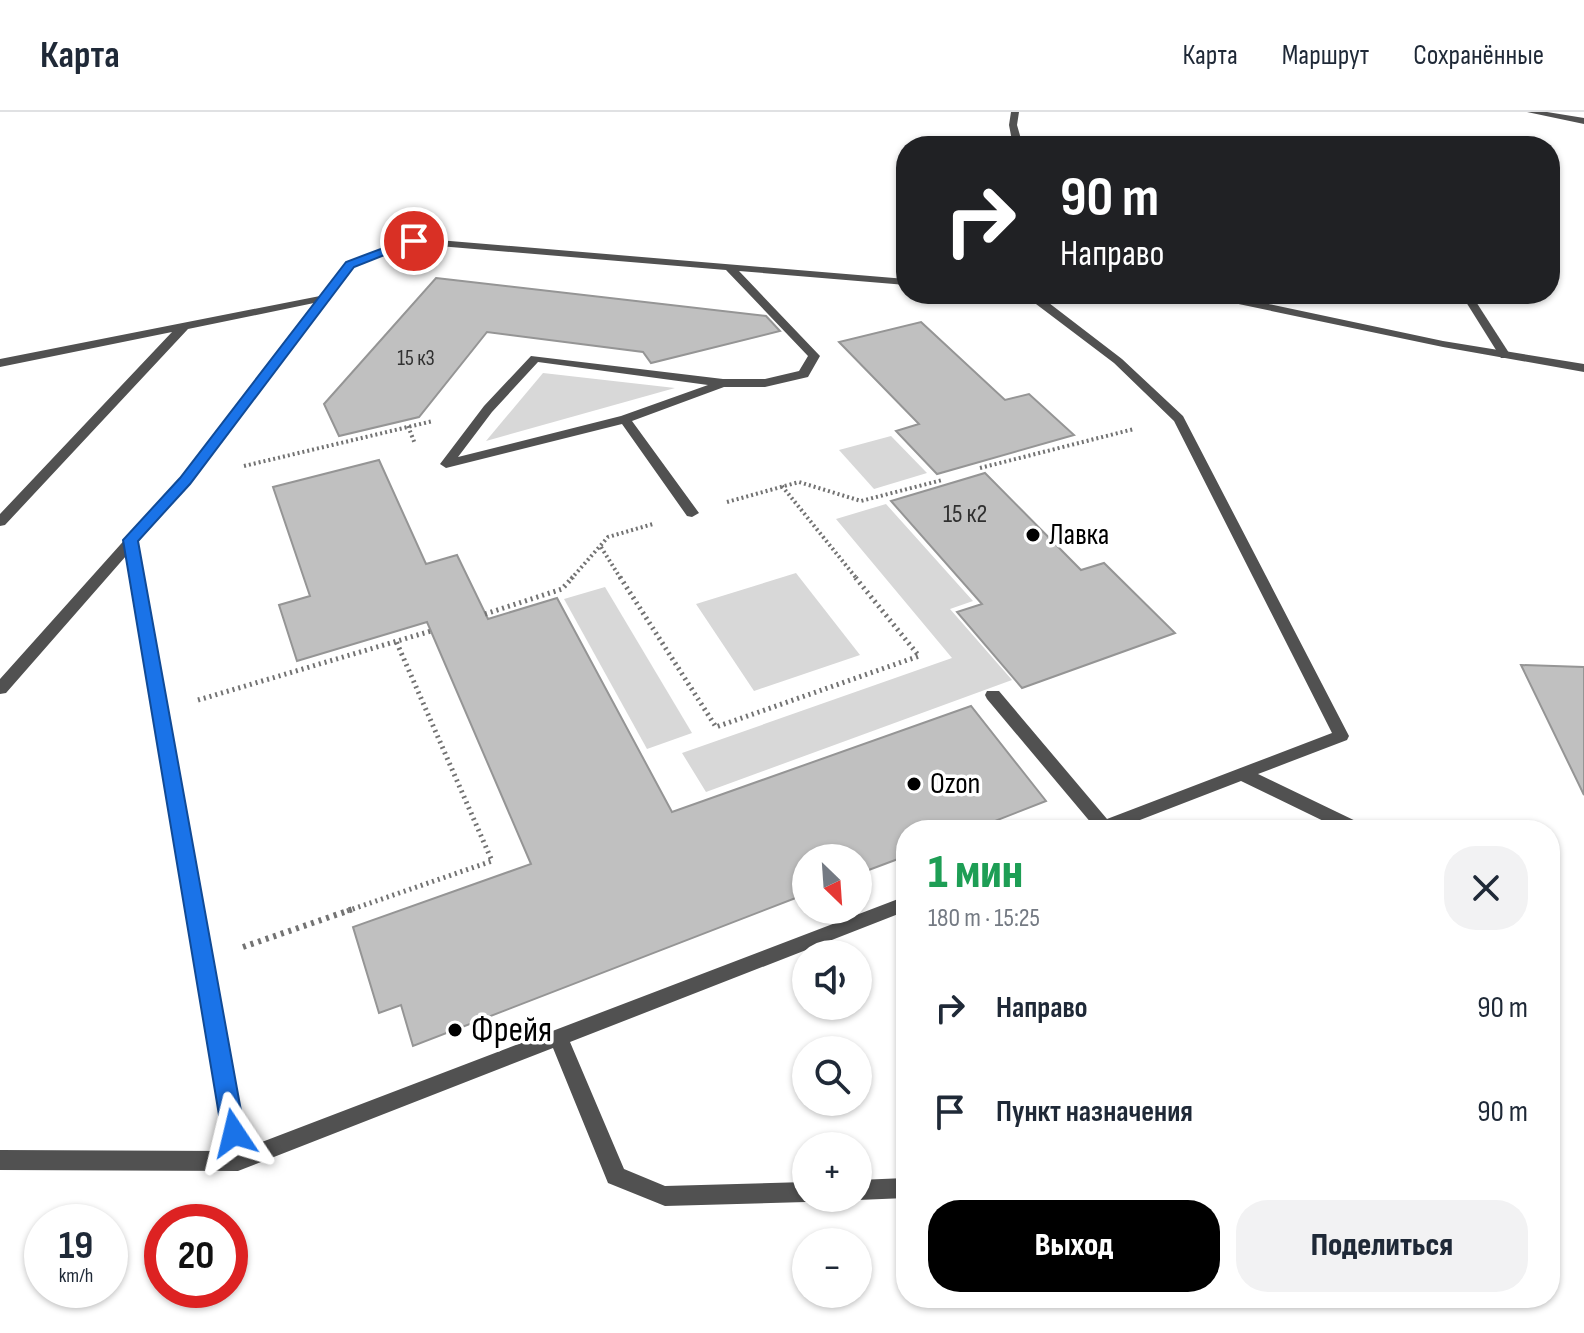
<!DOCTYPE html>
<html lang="ru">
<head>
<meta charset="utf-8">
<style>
  :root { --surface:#fff; --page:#f2f2f3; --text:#1f2937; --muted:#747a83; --line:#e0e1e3; --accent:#000 }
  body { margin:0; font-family:"Sofia Sans Condensed",sans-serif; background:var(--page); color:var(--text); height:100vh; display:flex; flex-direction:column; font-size:30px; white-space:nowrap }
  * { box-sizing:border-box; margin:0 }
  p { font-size:26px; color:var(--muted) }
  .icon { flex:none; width:44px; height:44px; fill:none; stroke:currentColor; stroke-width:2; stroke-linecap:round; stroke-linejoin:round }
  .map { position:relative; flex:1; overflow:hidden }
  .details { position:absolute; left:896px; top:708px; width:664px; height:488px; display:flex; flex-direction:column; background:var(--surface); border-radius:32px; box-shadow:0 2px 6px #0004 }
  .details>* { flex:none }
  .banner { position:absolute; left:896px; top:24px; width:664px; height:168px; border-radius:32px; box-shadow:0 2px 6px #0004; background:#202124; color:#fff; overflow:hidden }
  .needle { width:52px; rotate:155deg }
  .buttons { position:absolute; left:792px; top:732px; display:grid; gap:16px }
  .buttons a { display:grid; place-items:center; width:80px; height:80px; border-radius:50%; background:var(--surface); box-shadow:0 2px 6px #0004; font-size:40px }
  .speed { position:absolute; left:24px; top:1092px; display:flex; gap:16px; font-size:40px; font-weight:700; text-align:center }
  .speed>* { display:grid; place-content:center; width:104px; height:104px; border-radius:50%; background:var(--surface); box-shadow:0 2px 6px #0004; line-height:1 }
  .speed small { font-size:20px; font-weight:400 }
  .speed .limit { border:12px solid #d22; background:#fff; color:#111 }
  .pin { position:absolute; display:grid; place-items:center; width:68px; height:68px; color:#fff; margin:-34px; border:4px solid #fff; border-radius:50%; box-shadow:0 2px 8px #0007 }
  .me { position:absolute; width:88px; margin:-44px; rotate:350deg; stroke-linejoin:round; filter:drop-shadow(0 0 6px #0008) }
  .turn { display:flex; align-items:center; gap:28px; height:168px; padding:0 32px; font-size:36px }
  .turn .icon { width:104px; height:104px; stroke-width:2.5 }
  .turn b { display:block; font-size:56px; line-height:68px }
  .round { display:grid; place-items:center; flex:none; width:84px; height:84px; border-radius:32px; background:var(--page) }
  .summary { display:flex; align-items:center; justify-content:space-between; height:136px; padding:0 32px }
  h1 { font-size:48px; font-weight:800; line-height:60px; color:#1e9e55 }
  .cta { display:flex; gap:16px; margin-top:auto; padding:16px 32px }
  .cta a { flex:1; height:92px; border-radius:32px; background:var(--accent); color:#fff; font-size:32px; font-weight:800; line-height:92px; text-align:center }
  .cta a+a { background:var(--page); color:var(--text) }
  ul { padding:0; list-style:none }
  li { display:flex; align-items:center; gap:24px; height:104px; padding:0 32px }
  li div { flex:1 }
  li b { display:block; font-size:30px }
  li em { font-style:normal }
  header { display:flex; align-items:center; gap:48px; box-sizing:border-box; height:112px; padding:0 40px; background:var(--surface); border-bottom:2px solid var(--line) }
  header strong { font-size:38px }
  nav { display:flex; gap:44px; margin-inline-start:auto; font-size:28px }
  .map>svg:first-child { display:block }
  .green { fill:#d8d8d8 }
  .building { fill:#c0c0c0; stroke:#959595; stroke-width:2 }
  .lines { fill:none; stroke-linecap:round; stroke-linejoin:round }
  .path-far2 { stroke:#737373; stroke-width:4; stroke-dasharray:2 3; stroke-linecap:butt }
  .path-far1 { stroke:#737373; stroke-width:5; stroke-dasharray:2 4; stroke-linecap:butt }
  .path { stroke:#737373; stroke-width:6; stroke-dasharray:3 5; stroke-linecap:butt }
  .lane { fill:#515151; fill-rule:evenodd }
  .street { fill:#515151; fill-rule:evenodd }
  .route { fill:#1a73e8; stroke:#114b97; stroke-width:2 }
  .poi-dot { fill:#000; stroke:#fff; stroke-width:3 }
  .labels { text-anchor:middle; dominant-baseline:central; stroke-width:7; stroke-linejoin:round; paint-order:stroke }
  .far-number-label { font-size:22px; fill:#303030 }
  .number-label { font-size:26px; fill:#303030 }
  .poi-label { font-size:30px; fill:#000; stroke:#fff; text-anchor:start }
  .near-poi-label { font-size:36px; fill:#000; stroke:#fff; text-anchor:start }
</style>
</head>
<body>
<header>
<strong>Карта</strong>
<nav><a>Карта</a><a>Маршрут</a><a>Сохранённые</a></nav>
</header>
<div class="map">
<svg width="1584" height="1221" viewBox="0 0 1584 1221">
  <rect width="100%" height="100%" fill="#fff"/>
  <g class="green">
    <path d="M543,261L675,276L486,329Z"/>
    <path d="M891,324L927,361L874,377L839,338Z"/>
    <path d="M886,392L973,489L950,497L1012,568L706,680L682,641L952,546L836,407Z"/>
    <path d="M796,461L860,543L754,579L696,492Z"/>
    <path d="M605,475L692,621L647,637L564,487Z"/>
  </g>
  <g class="building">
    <path d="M436,166L766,204L780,219L651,251L643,240L487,220L419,305L339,324L324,292Z"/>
    <path d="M921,210L1005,288L1029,282L1074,323L937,362L896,319L919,312L839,230Z"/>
    <path d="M379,348L426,452L457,443L488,507L557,486L672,700L971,594L1046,689L972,718H906V744L858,762V746H806V782L413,934L401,893L379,901L353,815L531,752L427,510L297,549L279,493L310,484L273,375Z"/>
    <path d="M985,361L1081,458L1104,451L1175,521L1022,576L957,500L982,492L891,389Z"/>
    <path d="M1521,553L1584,555V683Z"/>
  </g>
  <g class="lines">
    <g class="path-far2">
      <path d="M408,314L415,332"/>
      <path d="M244,354L433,309"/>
      <path d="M980,356L1134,317"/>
      <path d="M782,374L857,467"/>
      <path d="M727,390L799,370L861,389L942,368"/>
      <path d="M601,435L621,467"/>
      <path d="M571,467L608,425L653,412"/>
    </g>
    <g class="path-far1">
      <path d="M620,465L716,615L919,544L855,465"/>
      <path d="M485,502L562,477L573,465"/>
      <path d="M198,588L431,519"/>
      <path d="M347,799L492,749L396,529"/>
    </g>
    <path class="path" d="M243,835L353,797"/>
    <g class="lane">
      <path d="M414,126L906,167V173L739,159L820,244L808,265L765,275H724L632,309L699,401L692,405L687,404L622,312L446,356L440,352L484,294L531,244L723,267H765L799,259L808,244L726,158L415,132L354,154L190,372L137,431L246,1036L906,784V799L570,930L624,1057L665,1074L806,1070V1086L814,1087L806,1090L665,1094L608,1071L553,936L238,1059L0,1058V1038L226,1039L126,444L6,581L0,582V567L180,366L314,191L188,217L5,413L0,414V402L172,220L0,255V247L320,184L346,150ZM538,250L708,273L621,304L458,345L492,300Z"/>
      <path d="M1012,182C1022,182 1029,185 1039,186C1047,187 1069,182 1080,182L1049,191L1122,247L1183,304L1349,624L1347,628L1258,662L1364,713L1367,718H1342L1241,669L1114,718H1087L1092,712L987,587L985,583L987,579H999L1107,707L1332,621L1174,309L1114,251L1036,192Z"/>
      <path d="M1461,182H1471L1511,244L1509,246H1501Z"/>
      <path d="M906,1066V1086L858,1088L852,1086H858V1068Z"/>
    </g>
    <g class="street">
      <path d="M1011,0H1019L1017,13L1023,34H1013L1009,13Z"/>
      <path d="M1527,0H1547L1584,6V12Z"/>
      <path d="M1200,182H1221L1443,229L1584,252V260L1443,235L1205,185Z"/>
    </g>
  </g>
  <path class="route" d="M410,126L420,129L354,155L190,372L138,429L245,1021L242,1029L234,1032L225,1029L222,1021L123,428L180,366L346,150Z"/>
  <g class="poi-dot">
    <circle cx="1033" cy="423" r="8"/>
    <circle cx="914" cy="672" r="8"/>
    <circle cx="455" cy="918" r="8"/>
  </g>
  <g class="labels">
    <g class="far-number-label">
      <text x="416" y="246">15 к3</text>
    </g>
    <g class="number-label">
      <text x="965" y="402">15 к2</text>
    </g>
    <g class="poi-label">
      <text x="1049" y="423">Лавка</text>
      <text x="930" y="672">Ozon</text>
    </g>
    <g class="near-poi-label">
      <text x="471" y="918">Фрейя</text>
    </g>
  </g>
</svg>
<div class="buttons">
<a><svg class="needle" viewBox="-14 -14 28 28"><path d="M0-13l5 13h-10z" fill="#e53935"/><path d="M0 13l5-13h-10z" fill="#747a83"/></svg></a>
<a><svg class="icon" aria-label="sound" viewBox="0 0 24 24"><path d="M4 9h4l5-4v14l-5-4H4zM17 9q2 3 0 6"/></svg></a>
<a><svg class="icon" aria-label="search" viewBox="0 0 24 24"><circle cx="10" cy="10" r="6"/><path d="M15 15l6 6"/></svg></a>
<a>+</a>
<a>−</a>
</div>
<div class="speed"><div>19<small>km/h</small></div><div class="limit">20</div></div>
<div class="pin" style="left:414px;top:129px;background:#d93025"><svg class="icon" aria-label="arrive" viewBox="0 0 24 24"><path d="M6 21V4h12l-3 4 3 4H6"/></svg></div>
<svg class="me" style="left:234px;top:1021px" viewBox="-20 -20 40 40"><path d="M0-17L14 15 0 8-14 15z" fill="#1a73e8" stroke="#fff" stroke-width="4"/></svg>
<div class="banner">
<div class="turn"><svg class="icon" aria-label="right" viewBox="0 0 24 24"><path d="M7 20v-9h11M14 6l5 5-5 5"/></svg><div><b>90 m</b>Направо</div></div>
</div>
<section class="details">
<div class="summary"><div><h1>1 мин</h1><p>180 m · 15:25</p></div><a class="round"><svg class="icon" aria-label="close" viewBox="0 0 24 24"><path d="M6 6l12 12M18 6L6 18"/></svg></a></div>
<ul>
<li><svg class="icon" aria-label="right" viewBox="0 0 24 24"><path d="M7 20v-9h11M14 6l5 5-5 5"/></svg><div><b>Направо</b></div><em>90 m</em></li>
<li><svg class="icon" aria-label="arrive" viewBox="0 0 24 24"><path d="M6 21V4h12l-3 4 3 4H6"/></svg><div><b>Пункт назначения</b></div><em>90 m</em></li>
</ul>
<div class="cta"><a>Выход</a><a>Поделиться</a></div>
</section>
</div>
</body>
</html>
